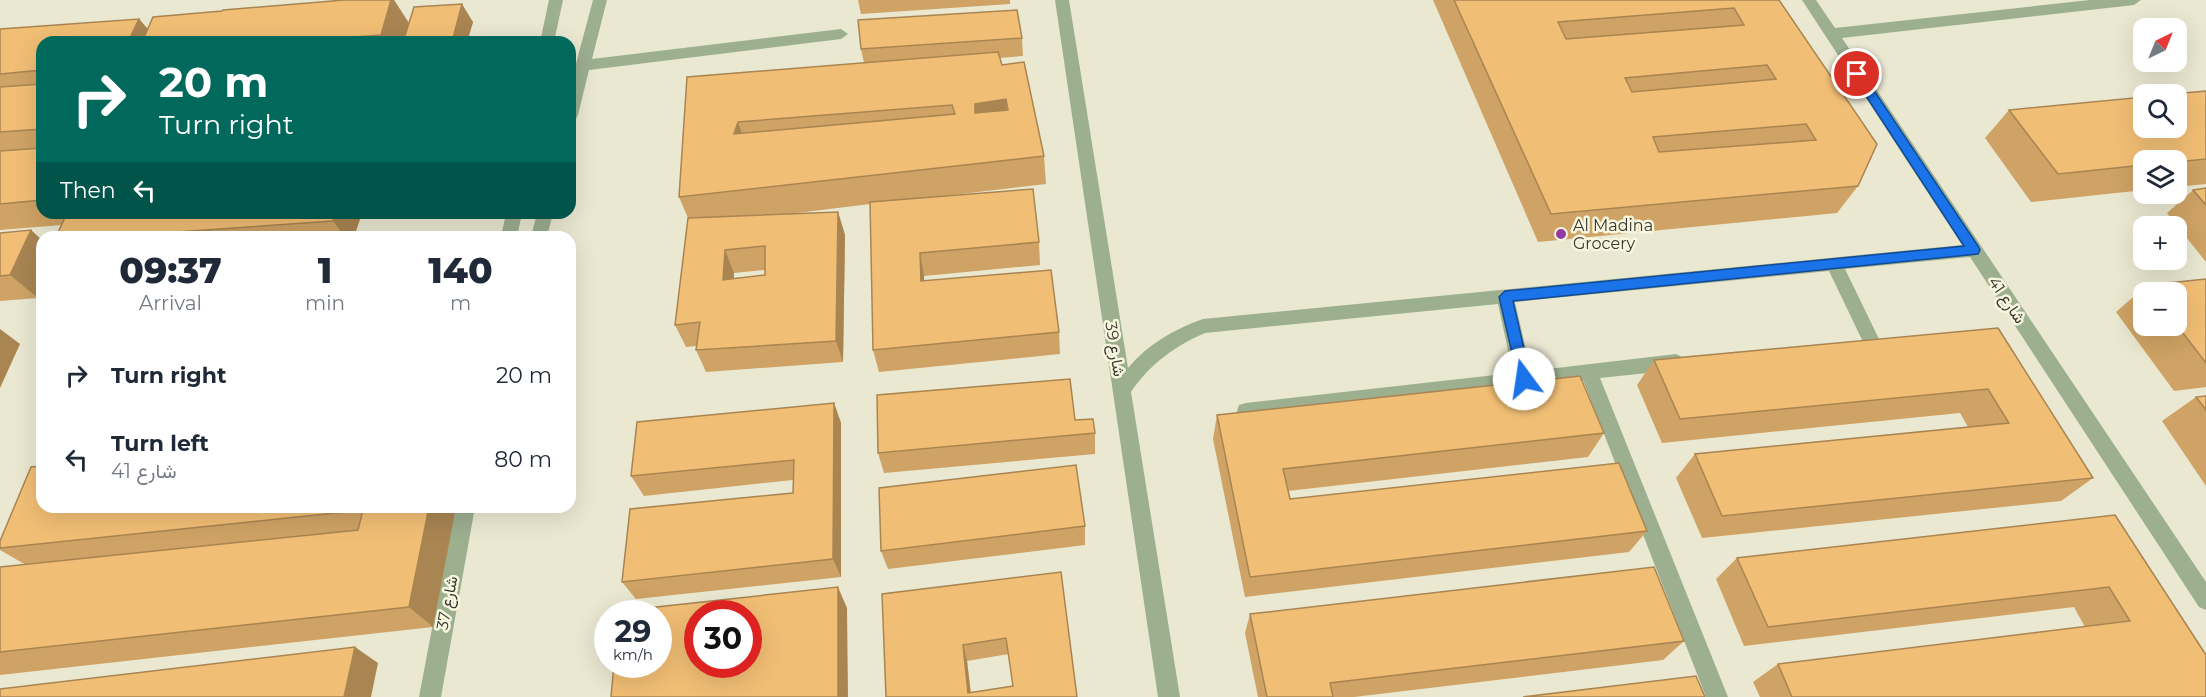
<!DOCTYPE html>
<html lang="en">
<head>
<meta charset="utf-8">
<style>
  :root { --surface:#fff; --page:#f2f2f3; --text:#1f2937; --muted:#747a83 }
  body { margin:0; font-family:Montserrat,Vazirmatn,sans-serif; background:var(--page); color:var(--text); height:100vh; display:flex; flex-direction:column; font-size:22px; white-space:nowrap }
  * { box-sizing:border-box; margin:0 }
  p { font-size:20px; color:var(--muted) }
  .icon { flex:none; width:33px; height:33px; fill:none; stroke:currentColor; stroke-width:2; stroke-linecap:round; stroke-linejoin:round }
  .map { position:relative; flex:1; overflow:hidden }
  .panel { position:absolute; left:36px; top:231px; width:540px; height:282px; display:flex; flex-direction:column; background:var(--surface); border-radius:18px; box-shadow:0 6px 24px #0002 }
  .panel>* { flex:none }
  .banner { position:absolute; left:36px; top:36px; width:540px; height:183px; border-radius:18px; box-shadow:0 6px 24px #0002; background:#00695c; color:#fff; overflow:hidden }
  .needle { width:39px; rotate:43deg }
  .tools { position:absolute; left:2133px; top:18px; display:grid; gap:12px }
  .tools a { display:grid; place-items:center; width:54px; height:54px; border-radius:12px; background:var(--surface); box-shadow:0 6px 24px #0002; font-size:30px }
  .speed { position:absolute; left:594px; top:600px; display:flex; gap:12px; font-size:30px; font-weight:700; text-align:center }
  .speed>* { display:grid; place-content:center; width:78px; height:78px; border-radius:50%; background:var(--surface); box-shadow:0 6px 24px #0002; line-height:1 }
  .speed small { font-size:15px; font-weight:400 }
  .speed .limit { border:9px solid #d22; background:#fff; color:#111 }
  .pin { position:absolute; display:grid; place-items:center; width:51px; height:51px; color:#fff; margin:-26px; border:3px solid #fff; border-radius:50%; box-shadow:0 2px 6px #0007 }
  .me { position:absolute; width:66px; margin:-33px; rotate:346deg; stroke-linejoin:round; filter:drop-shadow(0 0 4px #0008) }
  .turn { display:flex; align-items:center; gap:21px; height:126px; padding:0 24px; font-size:27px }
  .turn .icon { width:78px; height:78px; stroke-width:2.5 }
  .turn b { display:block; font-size:42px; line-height:51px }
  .then { display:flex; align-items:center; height:57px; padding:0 24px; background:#0003; gap:12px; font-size:22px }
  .eta { display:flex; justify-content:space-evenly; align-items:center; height:102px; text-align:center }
  .eta b { font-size:36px; font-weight:800; line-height:42px }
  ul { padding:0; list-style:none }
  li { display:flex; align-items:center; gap:18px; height:84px; padding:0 24px }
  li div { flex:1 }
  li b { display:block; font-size:22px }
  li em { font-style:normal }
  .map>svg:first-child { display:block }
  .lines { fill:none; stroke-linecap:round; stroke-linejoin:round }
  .minor { fill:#9caf8f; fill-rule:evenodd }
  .wall { fill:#cfa365; fill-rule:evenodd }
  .shaded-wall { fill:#a98552 }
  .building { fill:#f1be75; stroke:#a98552; stroke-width:1.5; fill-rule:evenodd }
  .route { fill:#1a73e8; stroke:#114b97; stroke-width:1.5 }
  .poi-dot { fill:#9539a3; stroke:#f7f6de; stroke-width:2 }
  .labels { text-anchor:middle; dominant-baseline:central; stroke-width:5; stroke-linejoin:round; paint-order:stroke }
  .poi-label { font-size:16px; fill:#38372e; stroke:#f7f6de; text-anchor:start }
  .street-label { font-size:16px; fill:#38372e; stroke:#f7f6de }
</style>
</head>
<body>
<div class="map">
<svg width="2206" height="697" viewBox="0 0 2206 697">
  <rect width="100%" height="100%" fill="#eae8d1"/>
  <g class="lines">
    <g class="minor">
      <path d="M549,0H563L554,42H540Z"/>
      <path d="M593,0H607L592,59L841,29L848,34L841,39L589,70L578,115L576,119L570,121V86Z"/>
      <path d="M1055,0H1069L1128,368C1147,345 1174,329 1203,319L1962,245L1802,0H1816L1835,28L2090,0H2141L2134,5L1842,38L2206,582V610L2199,607L1970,257L1845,269L1880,341L1877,346L1871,348L1865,346L1829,271L1515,302L1531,371L1676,354L1682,357L1685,362L1682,367L1676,370L1600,378L1728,697H1706L1583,380L1246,419L1239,417L1237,411L1239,405L1246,403L1513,373L1498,304L1205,333C1175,346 1150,364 1131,392L1180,697H1158Z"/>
      <path d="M506,213H522L517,237H501Z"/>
      <path d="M537,213H553L547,237H531Z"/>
      <path d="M455,507H475L441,697H419Z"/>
    </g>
  </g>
  <g class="wall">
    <path d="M344,0H394L409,23L473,22L467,42H42V213H362L354,237H56L62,225L0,230V29L139,19L148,29L222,11Z"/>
    <path d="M858,0H1010V4L861,14Z"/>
    <path d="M1433,0H1779L1858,186L1837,213L1538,242Z"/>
    <path d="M1022,38L1023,56L1000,58L1002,65L1044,156L1046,184L936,197L1039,242L1040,265L924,276V281L1059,332L1060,354L879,372L873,350L870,204L789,214L838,212L845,235L843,362L706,372L696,350V346L686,347L675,325L688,218L679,197L687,77L864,63L861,49ZM765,270V275L734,278V273Z"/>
    <path d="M2206,91V184L2176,187V160H2144V190L2031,202L1985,138L2009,110Z"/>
    <path d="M2206,188V262L2167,213L2193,190Z"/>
    <path d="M0,233L38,298L0,301Z"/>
    <path d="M2206,279V387L2174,391L2116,312L2147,285ZM2144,292H2176V326H2144Z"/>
    <path d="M1998,328L2093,478L2061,501L1702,538L1676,478L1695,454L1968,427L1960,413L1662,443L1637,385L1654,360Z"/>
    <path d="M2206,396V486L2162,421L2196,397Z"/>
    <path d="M834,403L841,423V577L636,599L622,582L793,493V480L644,496L631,476Z"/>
    <path d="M1217,415L1604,433L1588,457L1288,491L1290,499L1647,531L1629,552L1245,597L1213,439Z"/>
    <path d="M1075,420L1095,433V454L884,473L878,453Z"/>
    <path d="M31,467L456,507L433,627L0,675V567L26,565L0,550V541Z"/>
    <path d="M2115,515L2206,697H1760L1753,682L1778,664L2085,627L2074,607L1744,646L1716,579L1737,558Z"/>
    <path d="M1085,526V545L888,569L881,551Z"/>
    <path d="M1061,572L1077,697H886ZM1009,654L1013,686L971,693L967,661Z"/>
    <path d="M1250,614L1684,641L1663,660L1354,697H1258L1245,633Z"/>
  </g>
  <g class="shaded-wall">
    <path d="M391,0H394L410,25L405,42H385L381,35Z"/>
    <path d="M462,4L473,22L467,42H452Z"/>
    <path d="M139,19L159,42H128Z"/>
    <path d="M1006,99L1008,127L975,113V104Z"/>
    <path d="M738,122L748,150L734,134Z"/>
    <path d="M838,212L845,235L843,362L836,341Z"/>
    <path d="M56,213H73L68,224Z"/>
    <path d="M335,213H362L354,237H345L333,221Z"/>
    <path d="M31,230L42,240V288L38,298L10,275Z"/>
    <path d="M725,250L734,273L733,302L723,280Z"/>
    <path d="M920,253L924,276L925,304L921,281Z"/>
    <path d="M0,329L20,344L0,388Z"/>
    <path d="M834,403L841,423V577L833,559Z"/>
    <path d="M429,507H456L433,627L409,607Z"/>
    <path d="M838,587L847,608L848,697H838Z"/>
    <path d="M963,645L967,661L971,697L968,693Z"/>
    <path d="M355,647L378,663L371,697H344Z"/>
  </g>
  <g class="building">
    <path d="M344,0H391L381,35L286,42H142L153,17L222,11L223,10Z"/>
    <path d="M1454,0H1779L1877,144L1858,186L1551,214ZM1734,8L1744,25L1566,39L1558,22ZM1767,65L1776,79L1632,92L1625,78ZM1806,124L1816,140L1659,152L1653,137Z"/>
    <path d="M462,4L452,42H403L414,7Z"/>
    <path d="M1017,10L1022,38L861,49L858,20Z"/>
    <path d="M139,19L128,42H42V70L0,74V29Z"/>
    <path d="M998,52L1002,65L1024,62L1044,156L679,197L687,77ZM1006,99L1008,110L975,113V104ZM952,105L955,114L734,134L738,122Z"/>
    <path d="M42,84V129L0,132V87Z"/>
    <path d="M2206,91V159L2176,162V160H2144V165L2058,174L2009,110L2144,97V128H2176V94H2172Z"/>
    <path d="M42,148V200L0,204V151Z"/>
    <path d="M2206,188V205L2193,190Z"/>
    <path d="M1033,189L1039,242L920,253L921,281L1051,270L1059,332L873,350L870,202Z"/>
    <path d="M838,212L836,341L696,350L700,322L675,325L688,218ZM765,246V275L723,280L725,250Z"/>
    <path d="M67,213H335L333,221L105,237H56Z"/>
    <path d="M31,230L10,275L0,276V233Z"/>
    <path d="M2206,279V363L2176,324V292H2153L2147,285Z"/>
    <path d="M1998,328L2093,478L1722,516L1695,454L2009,423L1988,389L1680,419L1654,360Z"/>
    <path d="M1580,376L1604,433L1283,469L1290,499L1619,463L1647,531L1250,577L1217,415Z"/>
    <path d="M1070,379L1075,420L1093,419L1095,433L878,453L877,395Z"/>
    <path d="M2206,396V410L2196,397Z"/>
    <path d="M834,403L833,559L622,582L630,509L793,493L794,460L631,476L637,422Z"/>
    <path d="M1076,465L1085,526L881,551L879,488Z"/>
    <path d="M42,466V507H429L409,607L0,652V567L358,530L363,510L0,548V541L31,467Z"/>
    <path d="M2115,515L2206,655V697H1792L1778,664L2130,621L2109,587L1768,627L1737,558Z"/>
    <path d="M1654,567L1684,641L1330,683L1333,697H1267L1250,614Z"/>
    <path d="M1061,572L1077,697H886L882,594ZM1006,638L1013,686L968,693L963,645Z"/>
    <path d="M838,587V697H611L614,664H658V614H620V611ZM698,614H748V664H698Z"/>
    <path d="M355,647L344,697H0V689Z"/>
    <path d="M1696,676L1705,697H1523Z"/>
  </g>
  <path class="route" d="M1857,69L1861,71L1978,246L1980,250L1978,254L1513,301L1531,379L1529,383H1519L1499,297L1505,291L1964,246L1853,76L1851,74Z"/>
  <circle class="poi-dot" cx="1561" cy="234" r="6"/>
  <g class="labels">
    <g class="poi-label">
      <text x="1573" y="225">Al Madina<tspan x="1573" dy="18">Grocery</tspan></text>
    </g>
    <g class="street-label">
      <text transform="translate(2007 300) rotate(56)">شارع 41</text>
      <text transform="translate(1115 349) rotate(81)">شارع 39</text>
      <text transform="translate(447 603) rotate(-79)">شارع 37</text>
    </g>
  </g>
</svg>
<div class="tools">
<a><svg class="needle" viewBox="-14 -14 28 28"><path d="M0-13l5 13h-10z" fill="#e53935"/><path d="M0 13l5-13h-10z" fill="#747a83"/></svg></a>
<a><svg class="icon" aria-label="search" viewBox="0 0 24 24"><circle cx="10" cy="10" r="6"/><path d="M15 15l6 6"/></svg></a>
<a><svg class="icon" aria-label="layers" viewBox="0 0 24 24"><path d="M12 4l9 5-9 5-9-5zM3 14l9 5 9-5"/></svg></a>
<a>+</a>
<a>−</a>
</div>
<div class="speed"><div>29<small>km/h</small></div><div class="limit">30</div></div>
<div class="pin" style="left:1857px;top:74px;background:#d93025"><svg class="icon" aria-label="arrive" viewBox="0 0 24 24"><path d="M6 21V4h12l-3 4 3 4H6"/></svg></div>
<svg class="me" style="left:1524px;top:379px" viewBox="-20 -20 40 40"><circle r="19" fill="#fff"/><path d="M0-13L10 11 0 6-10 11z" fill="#1a73e8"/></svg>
<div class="banner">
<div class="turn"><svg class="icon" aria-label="right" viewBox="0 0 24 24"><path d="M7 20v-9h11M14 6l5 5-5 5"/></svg><div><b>20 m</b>Turn right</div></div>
<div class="then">Then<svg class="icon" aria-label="left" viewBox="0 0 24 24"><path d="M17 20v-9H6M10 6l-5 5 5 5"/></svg></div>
</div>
<section class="panel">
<div class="eta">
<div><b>09:37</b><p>Arrival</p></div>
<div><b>1</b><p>min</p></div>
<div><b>140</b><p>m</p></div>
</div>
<ul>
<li><svg class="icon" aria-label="right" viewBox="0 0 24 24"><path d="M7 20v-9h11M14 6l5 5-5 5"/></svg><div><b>Turn right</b></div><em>20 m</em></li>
<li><svg class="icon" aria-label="left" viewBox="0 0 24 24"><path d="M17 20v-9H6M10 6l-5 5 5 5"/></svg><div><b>Turn left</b><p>شارع 41</p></div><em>80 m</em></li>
</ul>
</section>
</div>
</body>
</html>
